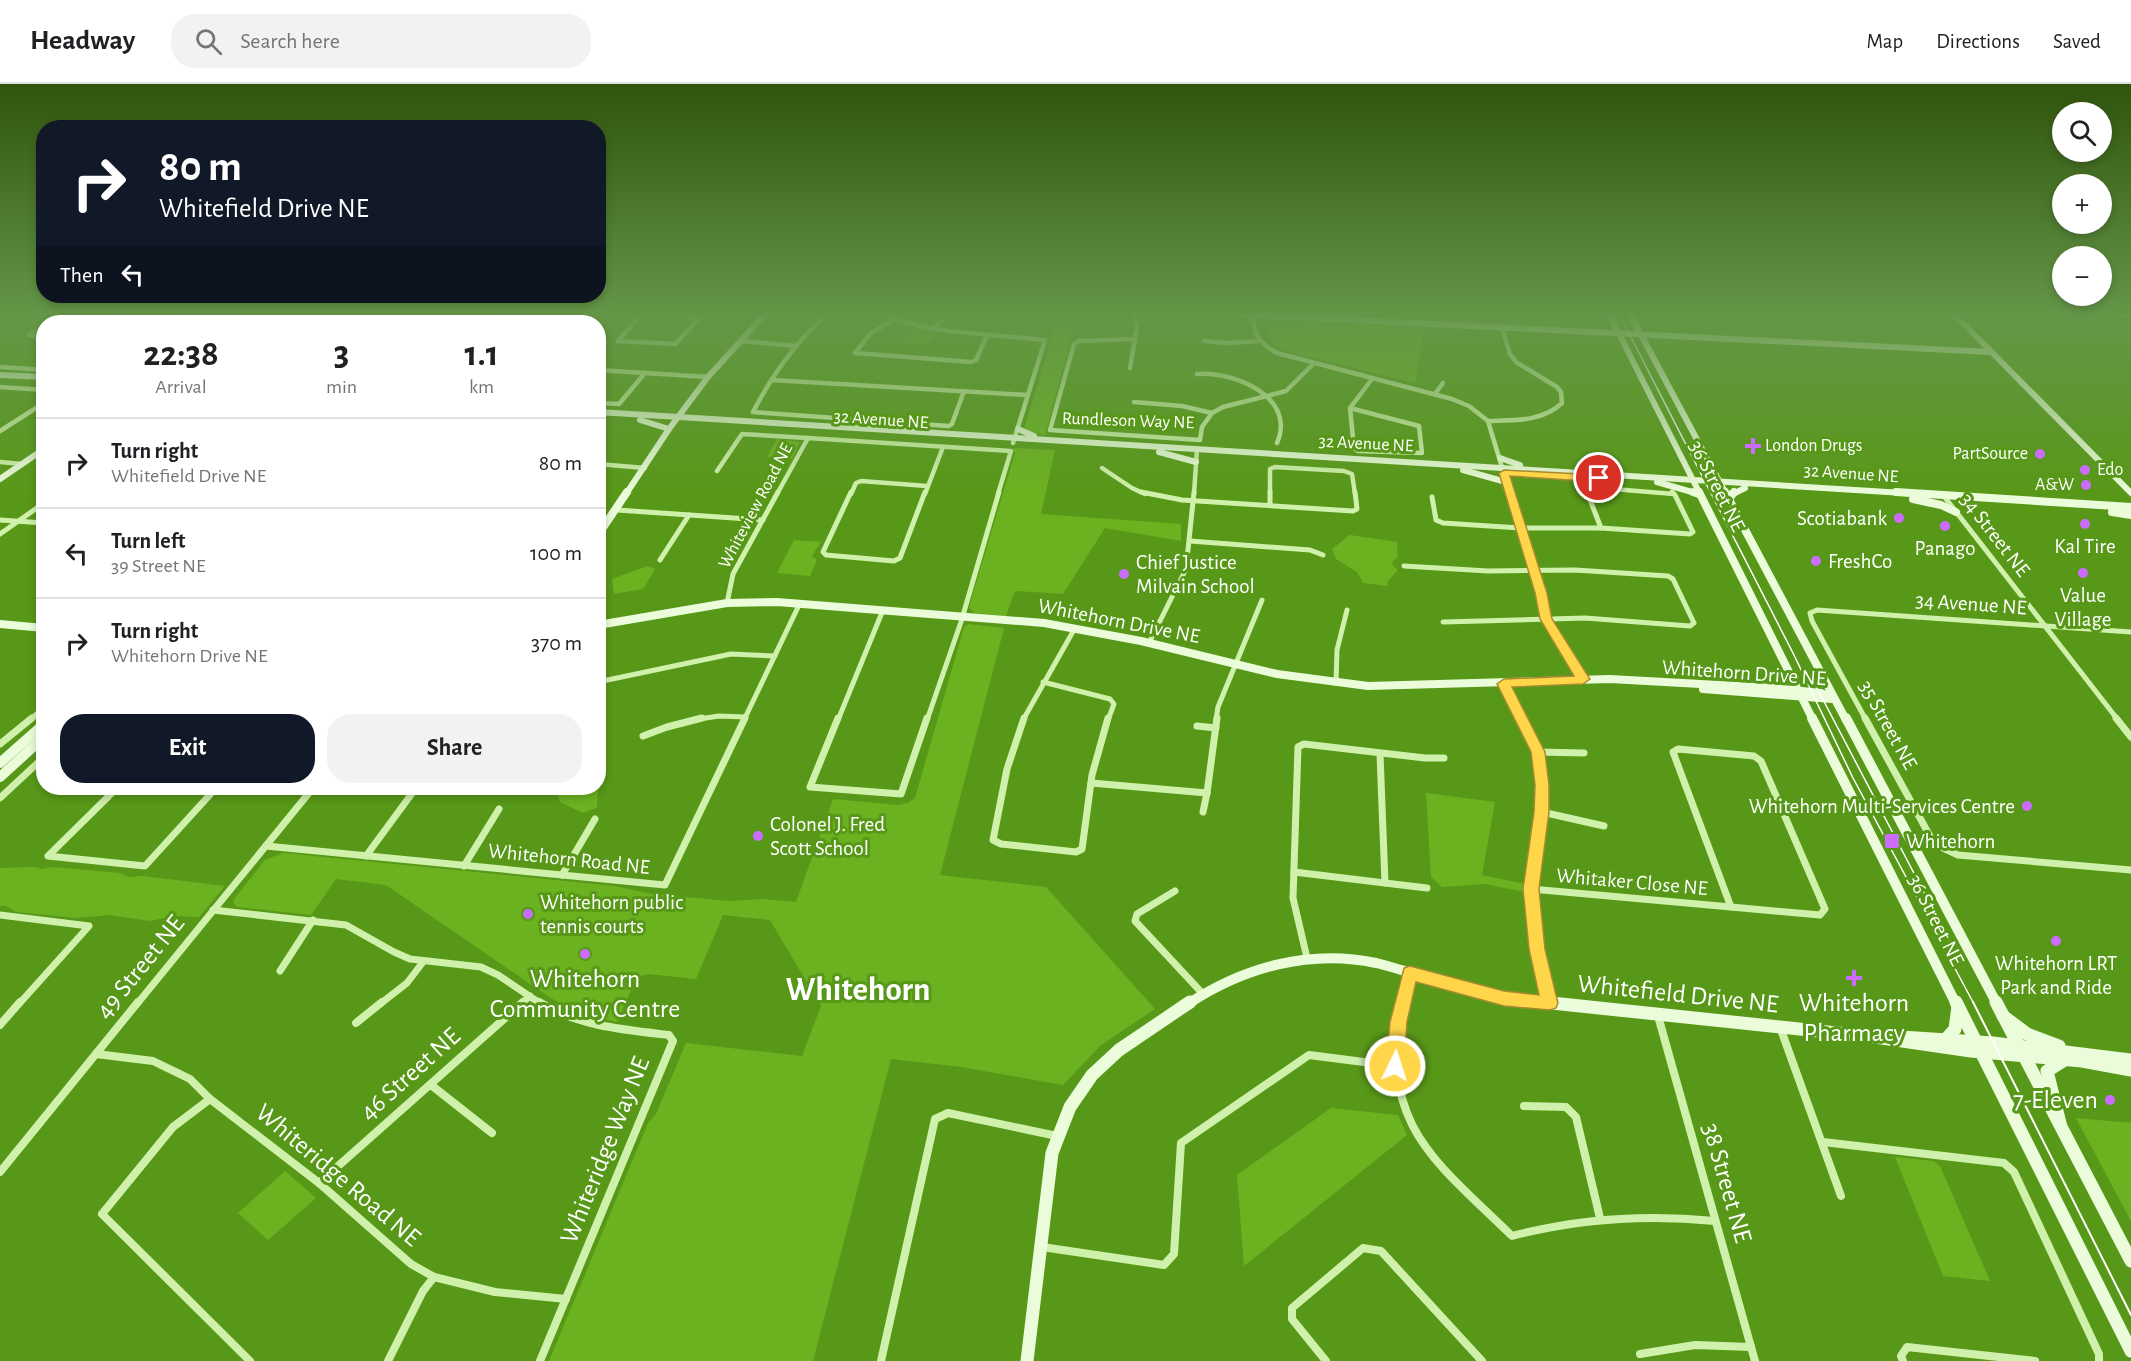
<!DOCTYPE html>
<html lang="en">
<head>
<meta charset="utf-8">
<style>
  :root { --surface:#fff; --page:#f2f2f2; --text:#202124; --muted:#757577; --line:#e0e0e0; --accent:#111827 }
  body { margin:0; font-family:"Alegreya Sans",sans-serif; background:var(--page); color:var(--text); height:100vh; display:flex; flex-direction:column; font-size:22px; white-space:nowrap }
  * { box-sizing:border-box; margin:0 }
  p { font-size:20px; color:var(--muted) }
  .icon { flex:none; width:33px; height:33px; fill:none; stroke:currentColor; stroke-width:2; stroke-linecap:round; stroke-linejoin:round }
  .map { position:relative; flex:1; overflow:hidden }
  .panel { position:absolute; left:36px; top:231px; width:570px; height:480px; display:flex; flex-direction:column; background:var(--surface); border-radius:24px; box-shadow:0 3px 9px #0003 }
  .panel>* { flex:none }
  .guide { position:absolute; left:36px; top:36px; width:570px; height:183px; border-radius:24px; box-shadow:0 3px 9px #0003; background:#111827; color:#fff; overflow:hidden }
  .tools { position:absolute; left:2052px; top:18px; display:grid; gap:12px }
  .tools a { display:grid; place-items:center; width:60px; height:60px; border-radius:50%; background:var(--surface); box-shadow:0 3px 9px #0003; font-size:30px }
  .pin { position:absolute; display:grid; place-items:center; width:51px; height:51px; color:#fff; margin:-26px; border:3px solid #fff; border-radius:50%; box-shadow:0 2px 6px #0007 }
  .me { position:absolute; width:66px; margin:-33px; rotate:4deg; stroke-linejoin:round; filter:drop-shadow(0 0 4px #0008) }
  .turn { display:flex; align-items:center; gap:21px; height:126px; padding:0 24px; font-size:27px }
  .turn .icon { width:78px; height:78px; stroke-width:2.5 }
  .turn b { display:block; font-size:42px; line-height:51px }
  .then { display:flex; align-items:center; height:57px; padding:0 24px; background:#0003; gap:12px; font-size:22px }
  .eta { display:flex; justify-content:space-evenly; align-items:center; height:102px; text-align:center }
  .eta b { font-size:36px; font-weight:600; line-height:42px }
  .primary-button { display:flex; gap:12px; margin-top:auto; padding:12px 24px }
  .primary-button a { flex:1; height:69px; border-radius:24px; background:var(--accent); color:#fff; font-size:24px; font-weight:600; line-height:69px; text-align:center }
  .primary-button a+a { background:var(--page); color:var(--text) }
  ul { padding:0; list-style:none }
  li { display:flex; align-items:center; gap:18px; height:90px; padding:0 24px; border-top:2px solid var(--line) }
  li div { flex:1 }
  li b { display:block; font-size:22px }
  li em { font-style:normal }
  header { display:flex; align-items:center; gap:36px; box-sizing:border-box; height:84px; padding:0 30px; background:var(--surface); border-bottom:2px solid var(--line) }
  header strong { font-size:28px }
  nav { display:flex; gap:33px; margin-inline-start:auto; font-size:21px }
  .search { width:420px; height:54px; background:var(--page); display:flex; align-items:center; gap:15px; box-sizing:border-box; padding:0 21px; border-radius:24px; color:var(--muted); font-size:22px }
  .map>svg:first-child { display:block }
  .green { fill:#6bb220 }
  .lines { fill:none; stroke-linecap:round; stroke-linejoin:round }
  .street-far3 { stroke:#d0f1ac; stroke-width:4.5 }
  .street-far2 { stroke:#d0f1ac; stroke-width:5 }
  .street-far1 { stroke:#d0f1ac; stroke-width:7 }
  .street { stroke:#d0f1ac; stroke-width:8 }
  .secondary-far3 { stroke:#ebfcda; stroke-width:6 }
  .secondary-far2 { stroke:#ebfcda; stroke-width:8 }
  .secondary-far1 { stroke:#ebfcda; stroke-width:10 }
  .secondary { stroke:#ebfcda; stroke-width:13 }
  .tram-far1 { stroke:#fff; stroke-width:1.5 }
  .tram { stroke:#fff; stroke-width:2 }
  .route { fill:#ffd54a; stroke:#a68a30; stroke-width:1.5 }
  .poi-dot { fill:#cb6cff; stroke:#589818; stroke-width:2 }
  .labels { text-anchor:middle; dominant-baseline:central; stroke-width:6; stroke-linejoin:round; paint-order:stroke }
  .far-street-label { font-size:18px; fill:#fff; stroke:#589818 }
  .far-poi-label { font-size:18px; fill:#fff; stroke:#589818; text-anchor:start }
  .street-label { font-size:21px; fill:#fff; stroke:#589818 }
  .poi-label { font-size:21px; fill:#fff; stroke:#589818; text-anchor:start }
  .near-street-label { font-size:26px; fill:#fff; stroke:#589818 }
  .near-poi-label { font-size:26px; fill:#fff; stroke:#589818 }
  .near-district-label { font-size:33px; font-weight:bold; fill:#fff; stroke:#589818 }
</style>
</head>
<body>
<header>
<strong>Headway</strong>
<div class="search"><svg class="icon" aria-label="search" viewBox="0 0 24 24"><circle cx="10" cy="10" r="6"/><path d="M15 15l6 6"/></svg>Search here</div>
<nav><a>Map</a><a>Directions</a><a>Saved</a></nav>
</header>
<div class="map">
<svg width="2131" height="1277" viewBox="0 0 2131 1277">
  <rect width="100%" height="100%" fill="#589818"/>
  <g class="green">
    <path d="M251,230H490L480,238H286L242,236Z"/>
    <path d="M1059,231L1075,232L1073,246L1045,351L1025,346V342Z"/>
    <path d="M1263,235L1424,243L1415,299L1289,268C1274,260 1264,253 1263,235Z"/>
    <path d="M919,244L939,248L927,260L898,259Z"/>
    <path d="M777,355L800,358L792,375L767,373Z"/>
    <path d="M1014,364L1055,366L1041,430L1181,440V457L1105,444L1063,510L1015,507L1006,532L974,529L969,523L1015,369L1013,367Z"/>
    <path d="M1350,451L1397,458L1398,473L1393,477L1392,481L1398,486L1388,497V502L1363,499L1357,488L1336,475L1332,465Z"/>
    <path d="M794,456L821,458L812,472L817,476L810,492L777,489Z"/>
    <path d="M647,482L655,485L643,505L614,510L612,495Z"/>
    <path d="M968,540L1004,544L940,791L1046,803L1155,925L1101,961L1063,1001L961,983L891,975L813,1277H549L648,1039L656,1030L686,959L802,972L821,922L770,836L723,831L696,895L648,890L637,893L617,938L581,930L549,913L386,801L336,795L311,831L237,823L233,818L235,814L265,776L283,769L615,802L652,810L729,817L763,815L796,818L833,715L898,721L908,719L915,714L964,543Z"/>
    <path d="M599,694V696L597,722L596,724L583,729L560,718L555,704H598Z"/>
    <path d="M1426,709L1495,718L1482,791L1525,800L1524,808L1485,800L1442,803L1431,793Z"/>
    <path d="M34,783L42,785L53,783L120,789L128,793L143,792L225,802L199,833L174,832L150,837L109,831L78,834L16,828L6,822H0V784Z"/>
    <path d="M1331,1024L1398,1031L1407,1051L1244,1182L1237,1091Z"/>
    <path d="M2076,1034L2131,1039V1137Z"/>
    <path d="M1895,1073L1933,1077L1940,1082L1990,1197L1943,1192Z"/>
    <path d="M285,1087L316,1114L268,1156L238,1129Z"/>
  </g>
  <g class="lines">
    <g class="street-far3">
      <path d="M182,230L238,233"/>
      <path d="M642,230L618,257L675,260L699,235L679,230"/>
      <path d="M827,230C796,258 772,291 753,328L949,342L952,340L964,307"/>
      <path d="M879,230L919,242L949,247L1045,256L1013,359"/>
      <path d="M1134,230L1137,244L1135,255L1079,257L1074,260L1050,346L1200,356L1202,343L1212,329L1223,323L1286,307L1313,280"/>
      <path d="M1253,230C1253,251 1259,259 1277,269L1452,315L1469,322L1488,337L1510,410"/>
      <path d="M0,233L6,230"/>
      <path d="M895,235L871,249L855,269L971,278L976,276L987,251"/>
      <path d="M512,237L547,238"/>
      <path d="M50,238L65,230"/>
      <path d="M109,238L124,230"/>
      <path d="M168,238L183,230"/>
      <path d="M510,238L519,230"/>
      <path d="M573,238L582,230"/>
      <path d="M44,242L29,251L44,254"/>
      <path d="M933,244L949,230"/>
      <path d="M740,257L797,262"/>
      <path d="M1204,257L1227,259L1258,257"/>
      <path d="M0,283L44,286"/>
      <path d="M1130,284L1135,255"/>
      <path d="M598,286L708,293"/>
      <path d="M1197,290C1234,287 1297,313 1277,359"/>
      <path d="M772,296L1028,311"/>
      <path d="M0,303L44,306"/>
      <path d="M1435,310L1443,299"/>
      <path d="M1134,318L1182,322L1212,329"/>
      <path d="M598,319L619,320L645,289"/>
      <path d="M1350,324L1419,342L1422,369L1358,367L1354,364Z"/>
      <path d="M1350,324L1372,295"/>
      <path d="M1488,337C1514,336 1542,338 1562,319L1561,308L1557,303L1516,278L1510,270L1502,244"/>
      <path d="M598,341L601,343L598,347"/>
      <path d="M0,347L44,319"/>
      <path d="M0,378L22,380"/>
      <path d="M598,380L645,384"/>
      <path d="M1102,384L1132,404L1145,410"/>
      <path d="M717,387L742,350L808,354"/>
      <path d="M777,410L808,354L1011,367L998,410"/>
      <path d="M851,410L856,399L861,397L927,402"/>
      <path d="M925,410L943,363"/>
      <path d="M1194,410L1197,365"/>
      <path d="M1270,410V385L1275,383L1344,387L1352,390L1355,410"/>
      <path d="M1588,410L1586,405L1589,403L1674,410"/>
    </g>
    <g class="street-far2">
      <path d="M851,408L823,468L826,471L894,477L900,474L925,408"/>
      <path d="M1141,408L1182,416L1353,427L1357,425L1355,408"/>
      <path d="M1270,408V421"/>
      <path d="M1510,408L1541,509L1546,535L1583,595"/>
      <path d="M1587,408L1601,444L1690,450L1693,448L1675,411L1672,408"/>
      <path d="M1943,411L2118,636"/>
      <path d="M1432,413L1436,436L1443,439L1520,444H1601"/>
      <path d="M617,426L763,436"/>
      <path d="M0,436L44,439"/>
      <path d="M0,450L44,419"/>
      <path d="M1190,457L1310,466L1323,471"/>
      <path d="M660,476L689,431"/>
      <path d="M1404,482L1488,487L1575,486L1668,492L1673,495L1694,539L1690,542L1585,534L1443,538"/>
      <path d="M727,519L733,490L778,408"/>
      <path d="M1149,559L1186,485L1194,408"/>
      <path d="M598,598L731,570L775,572"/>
      <path d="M1043,598L1110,615L1114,620L1108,636"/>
      <path d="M1336,599L1337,566L1347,526"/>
      <path d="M1504,600L1523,636"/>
      <path d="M30,636L44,623"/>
      <path d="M693,636L719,632L745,633"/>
      <path d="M744,636L800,519"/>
      <path d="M838,636L883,526"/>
      <path d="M927,636L961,538L999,408"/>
      <path d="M1023,636L1075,544"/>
      <path d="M1216,636L1218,623L1262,516"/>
      <path d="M1866,636L1812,537L1810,529L1817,526L2131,548"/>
    </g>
    <g class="street-far1">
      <path d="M838,634L810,703L901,710L927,634"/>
      <path d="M1024,634L1007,685L993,756L1001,760L1076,768L1082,765L1092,691L1108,634"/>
      <path d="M1522,634C1558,698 1532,739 1531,805C1531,843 1541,881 1549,918"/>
      <path d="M1865,634L1931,754L1943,764L1958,771L2131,786"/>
      <path d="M2116,634L2131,653"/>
      <path d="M1197,642L1216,644"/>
      <path d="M643,652L667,643L702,634"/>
      <path d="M0,660L32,634"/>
      <path d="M1678,665L1754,672L1761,677L1825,825L1820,831L1731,823L1673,668Z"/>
      <path d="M1538,668L1584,669"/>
      <path d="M1091,699L1207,709L1217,634"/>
      <path d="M117,704L48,772L145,782L216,704"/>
      <path d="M0,714L44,673"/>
      <path d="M1203,728L1207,709"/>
      <path d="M1542,728L1604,742"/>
      <path d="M266,762L665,801L745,634"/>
      <path d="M366,772L416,704"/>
      <path d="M464,782L499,725"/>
      <path d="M1294,788L1385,799L1380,670"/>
      <path d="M562,791L595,735"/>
      <path d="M1385,799L1427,804"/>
      <path d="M1531,805L1731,823"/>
      <path d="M1175,807L1137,830L1135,837L1203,910"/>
      <path d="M213,826L346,841L394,868L410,875L481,883L498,891L541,920"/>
      <path d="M0,831L89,842L19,920"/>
      <path d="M1307,874L1293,814L1298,663L1304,660L1425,674H1444"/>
      <path d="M280,887L313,836"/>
      <path d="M137,920L313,704"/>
      <path d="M380,920L407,899L423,878"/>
      <path d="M521,920L530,912"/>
      <path d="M1402,920L1410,889"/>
    </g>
    <g class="street">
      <path d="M539,918C578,942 625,946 669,951L673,957L540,1277"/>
      <path d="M1402,918C1379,1041 1432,1074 1512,1152C1580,1134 1645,1130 1715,1137"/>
      <path d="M1658,932L1755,1277"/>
      <path d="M356,939L382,918"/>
      <path d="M0,941L20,918"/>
      <path d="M1780,943L1841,1112"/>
      <path d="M96,970L153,977L190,995L210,1015L319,1099L411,1180L434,1193L495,1208L566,1215"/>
      <path d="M431,1001L492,1049"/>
      <path d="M210,1015L173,1043L102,1130L250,1277"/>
      <path d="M1524,1022L1566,1023L1576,1033L1600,1134"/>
      <path d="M1823,1058L2004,1079L2014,1088L2099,1270V1277"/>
      <path d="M0,1088L138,918"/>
      <path d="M319,1099L523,918"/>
      <path d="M1042,1163L1164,1181L1174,1170L1181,1059L1309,971L1395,982"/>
      <path d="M1640,1270L1695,1261L1751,1263"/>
      <path d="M388,1277L423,1207L434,1193"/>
      <path d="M881,1277L935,1035L948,1029L1057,1052"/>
      <path d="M1326,1277L1292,1235V1224L1363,1164L1381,1167L1482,1277"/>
      <path d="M1903,1277L1901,1272L1907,1263L2035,1277"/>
    </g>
    <g class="secondary-far3">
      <path d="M1235,230L1991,268"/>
      <path d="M1609,230L1700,410"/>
      <path d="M1630,230L1726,410"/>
      <path d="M1954,230L2131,409"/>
      <path d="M2122,230L2131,232"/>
      <path d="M231,238L243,230"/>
      <path d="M488,238L498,230"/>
      <path d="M0,291L44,293"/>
      <path d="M598,328L1920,410"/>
      <path d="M640,336L669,345"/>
      <path d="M1018,345L1034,352"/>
      <path d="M1159,368L1196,378"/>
      <path d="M1500,374L1520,381"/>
      <path d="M1463,386L1506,398"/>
      <path d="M0,395L44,365"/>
      <path d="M1657,398L1699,410"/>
      <path d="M626,410L669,345L708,293L765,230"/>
      <path d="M1733,410L1745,404"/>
    </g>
    <g class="secondary-far2">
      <path d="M1693,408L1699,410"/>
      <path d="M1699,408L1813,636"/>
      <path d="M1725,408L1846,636"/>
      <path d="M1896,408L2131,423"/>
      <path d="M1913,415L1941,421L1956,428"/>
      <path d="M1728,416L1734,408"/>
      <path d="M2112,428L2131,431"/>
      <path d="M598,451L627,408"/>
      <path d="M0,540L44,544"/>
      <path d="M598,541L727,519L777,518L1044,539L1141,557L1277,590L1368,602L1610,595L1773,604L1821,609L1834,614"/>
      <path d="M1703,605L1832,615"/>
    </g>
    <g class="secondary-far1">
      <path d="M1812,634L1956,920"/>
      <path d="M1846,634L1997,920"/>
      <path d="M0,679L44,640"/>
      <path d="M0,693L44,653"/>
      <path d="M1188,920C1244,883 1310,865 1376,879C1405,886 1434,897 1464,905C1494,913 1524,916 1554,920"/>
    </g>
    <g class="secondary">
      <path d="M1542,918L1875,953L1971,967L2082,977L2131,986"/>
      <path d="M1956,918L2131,1267"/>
      <path d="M1996,918L2131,1177"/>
      <path d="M2003,932L2027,950L2059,962"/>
      <path d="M1886,952L1993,959L2131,976"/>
      <path d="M1946,955L1955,945L1958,922"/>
      <path d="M2060,1039L2047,987L2063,977"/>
      <path d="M1027,1277L1052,1069L1070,1023L1092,991L1119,966L1190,918"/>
    </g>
    <g class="tram-far1">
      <path d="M1619,230L1793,569L1853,694L1974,920"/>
      <path d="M1808,587L1950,858"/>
    </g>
    <path class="tram" d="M1973,918L2131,1231"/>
  </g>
  <linearGradient id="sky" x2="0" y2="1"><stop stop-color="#30540d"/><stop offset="0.56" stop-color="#649648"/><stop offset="1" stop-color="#649648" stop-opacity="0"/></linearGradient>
  <rect width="2131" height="409" fill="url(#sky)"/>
  <path class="route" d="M1504,386L1599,391L1604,394L1599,398L1510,392L1547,509L1552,535L1590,595L1583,600L1512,603L1545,668L1549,701V728L1539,805L1545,865L1558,919L1556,924L1550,926L1504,922L1416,898L1407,938L1404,982L1401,988L1395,990L1389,988L1386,982L1390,938L1404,884L1410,882L1504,907L1539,911L1529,865L1523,805L1534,728L1535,701L1531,668L1497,600L1504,595L1574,592L1540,535L1535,509L1499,389Z"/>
  <g class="poi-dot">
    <path d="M1750 353h6v6h6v6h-6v6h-6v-6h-6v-6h6z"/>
    <circle cx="2040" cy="370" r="6"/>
    <circle cx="2085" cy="386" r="6"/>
    <circle cx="2086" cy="401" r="6"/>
    <circle cx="1899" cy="434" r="6"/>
    <circle cx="2085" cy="440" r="6"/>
    <circle cx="1945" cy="442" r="6"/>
    <circle cx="1816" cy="477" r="6"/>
    <circle cx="2083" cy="489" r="6"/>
    <circle cx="1124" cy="490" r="6"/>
    <circle cx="2027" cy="722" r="6"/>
    <circle cx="758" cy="752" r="6"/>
    <rect x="1884" y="749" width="16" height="16" rx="3"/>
    <circle cx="528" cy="830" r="6"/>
    <circle cx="2056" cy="857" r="6"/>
    <circle cx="585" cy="870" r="6"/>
    <path d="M1851 885h6v6h6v6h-6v6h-6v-6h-6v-6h6z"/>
    <circle cx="2110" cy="1016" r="6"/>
  </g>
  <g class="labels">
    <g class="far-street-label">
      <text transform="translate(881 336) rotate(4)">32 Avenue NE</text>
      <text transform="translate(1128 337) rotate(2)">Rundleson Way NE</text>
      <text transform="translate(1366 360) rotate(3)">32 Avenue NE</text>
      <text transform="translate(1851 390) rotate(4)">32 Avenue NE</text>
      <text transform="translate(756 422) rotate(-62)">Whiteview Road NE</text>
    </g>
    <g class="far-poi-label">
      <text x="1765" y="362">London Drugs</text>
      <text x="2028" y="370" text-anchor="end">PartSource</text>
      <text x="2097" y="386">Edo</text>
      <text x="2074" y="401" text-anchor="end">A&amp;W</text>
    </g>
    <g class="street-label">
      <text transform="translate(1717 402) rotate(63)">36 Street NE</text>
      <text transform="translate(1995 451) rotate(52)">34 Street NE</text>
      <text transform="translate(1971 520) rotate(4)">34 Avenue NE</text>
      <text transform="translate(1119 537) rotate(11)">Whitehorn Drive NE</text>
      <text transform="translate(1744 589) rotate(4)">Whitehorn Drive NE</text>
      <text transform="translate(1888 641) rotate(61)">35 Street NE</text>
      <text transform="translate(569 775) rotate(6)">Whitehorn Road NE</text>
      <text transform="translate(1632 798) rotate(5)">Whitaker Close NE</text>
      <text transform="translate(1936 836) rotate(63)">36 Street NE</text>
    </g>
    <g class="poi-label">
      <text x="1887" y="434" text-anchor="end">Scotiabank</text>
      <text x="2085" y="462" text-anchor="middle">Kal Tire</text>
      <text x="1945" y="464" text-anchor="middle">Panago</text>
      <text x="1828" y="477">FreshCo</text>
      <text x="1136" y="478">Chief Justice<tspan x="1136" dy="24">Milvain School</tspan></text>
      <text x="2083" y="511" text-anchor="middle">Value<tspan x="2083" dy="24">Village</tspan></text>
      <text x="2015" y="722" text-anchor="end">Whitehorn Multi-Services Centre</text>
      <text x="770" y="740">Colonel J. Fred<tspan x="770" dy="24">Scott School</tspan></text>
      <text x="1906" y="757">Whitehorn</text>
      <text x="540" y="818">Whitehorn public<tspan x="540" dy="24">tennis courts</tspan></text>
      <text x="2056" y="879" text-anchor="middle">Whitehorn LRT<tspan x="2056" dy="24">Park and Ride</tspan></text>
    </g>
    <g class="near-street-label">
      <text transform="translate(140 883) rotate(-51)">49 Street NE</text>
      <text transform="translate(1678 910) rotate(6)">Whitefield Drive NE</text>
      <text transform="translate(410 990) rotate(-42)">46 Street NE</text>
      <text transform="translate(605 1066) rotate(-68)">Whiteridge Way NE</text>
      <text transform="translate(338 1091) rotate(40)">Whiteridge Road NE</text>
      <text transform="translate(1727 1099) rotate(74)">38 Street NE</text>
    </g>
    <g class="near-poi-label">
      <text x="585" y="895">Whitehorn<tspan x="585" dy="30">Community Centre</tspan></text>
      <text x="1854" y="919">Whitehorn<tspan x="1854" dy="30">Pharmacy</tspan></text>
      <text x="2098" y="1016" text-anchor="end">7-Eleven</text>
    </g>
    <g class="near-district-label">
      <text x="858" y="906">Whitehorn</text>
    </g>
  </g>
</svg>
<div class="tools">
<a><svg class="icon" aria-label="search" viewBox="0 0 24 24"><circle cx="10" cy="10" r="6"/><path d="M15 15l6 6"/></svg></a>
<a>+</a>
<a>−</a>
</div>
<div class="pin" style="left:1599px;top:394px;background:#d93025"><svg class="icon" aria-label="arrive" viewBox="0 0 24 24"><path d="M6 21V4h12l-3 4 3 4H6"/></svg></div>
<svg class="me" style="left:1395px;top:982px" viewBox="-20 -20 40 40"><circle r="17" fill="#ffd54a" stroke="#fff" stroke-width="3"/><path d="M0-11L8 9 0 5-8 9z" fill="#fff"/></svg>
<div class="guide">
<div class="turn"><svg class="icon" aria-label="right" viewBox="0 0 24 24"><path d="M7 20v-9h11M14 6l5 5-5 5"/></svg><div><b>80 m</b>Whitefield Drive NE</div></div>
<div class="then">Then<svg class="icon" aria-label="left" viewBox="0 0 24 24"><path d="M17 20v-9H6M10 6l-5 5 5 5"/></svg></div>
</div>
<section class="panel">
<div class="eta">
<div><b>22:38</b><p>Arrival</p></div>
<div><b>3</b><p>min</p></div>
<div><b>1.1</b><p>km</p></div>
</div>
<ul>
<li><svg class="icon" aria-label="right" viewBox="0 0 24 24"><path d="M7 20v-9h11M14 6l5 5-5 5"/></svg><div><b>Turn right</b><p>Whitefield Drive NE</p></div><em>80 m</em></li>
<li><svg class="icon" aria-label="left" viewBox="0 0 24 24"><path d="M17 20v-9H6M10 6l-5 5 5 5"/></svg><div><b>Turn left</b><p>39 Street NE</p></div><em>100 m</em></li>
<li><svg class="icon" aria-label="right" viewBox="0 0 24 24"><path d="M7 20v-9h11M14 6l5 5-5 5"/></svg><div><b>Turn right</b><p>Whitehorn Drive NE</p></div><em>370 m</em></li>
</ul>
<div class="primary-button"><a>Exit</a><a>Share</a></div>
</section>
</div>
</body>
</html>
